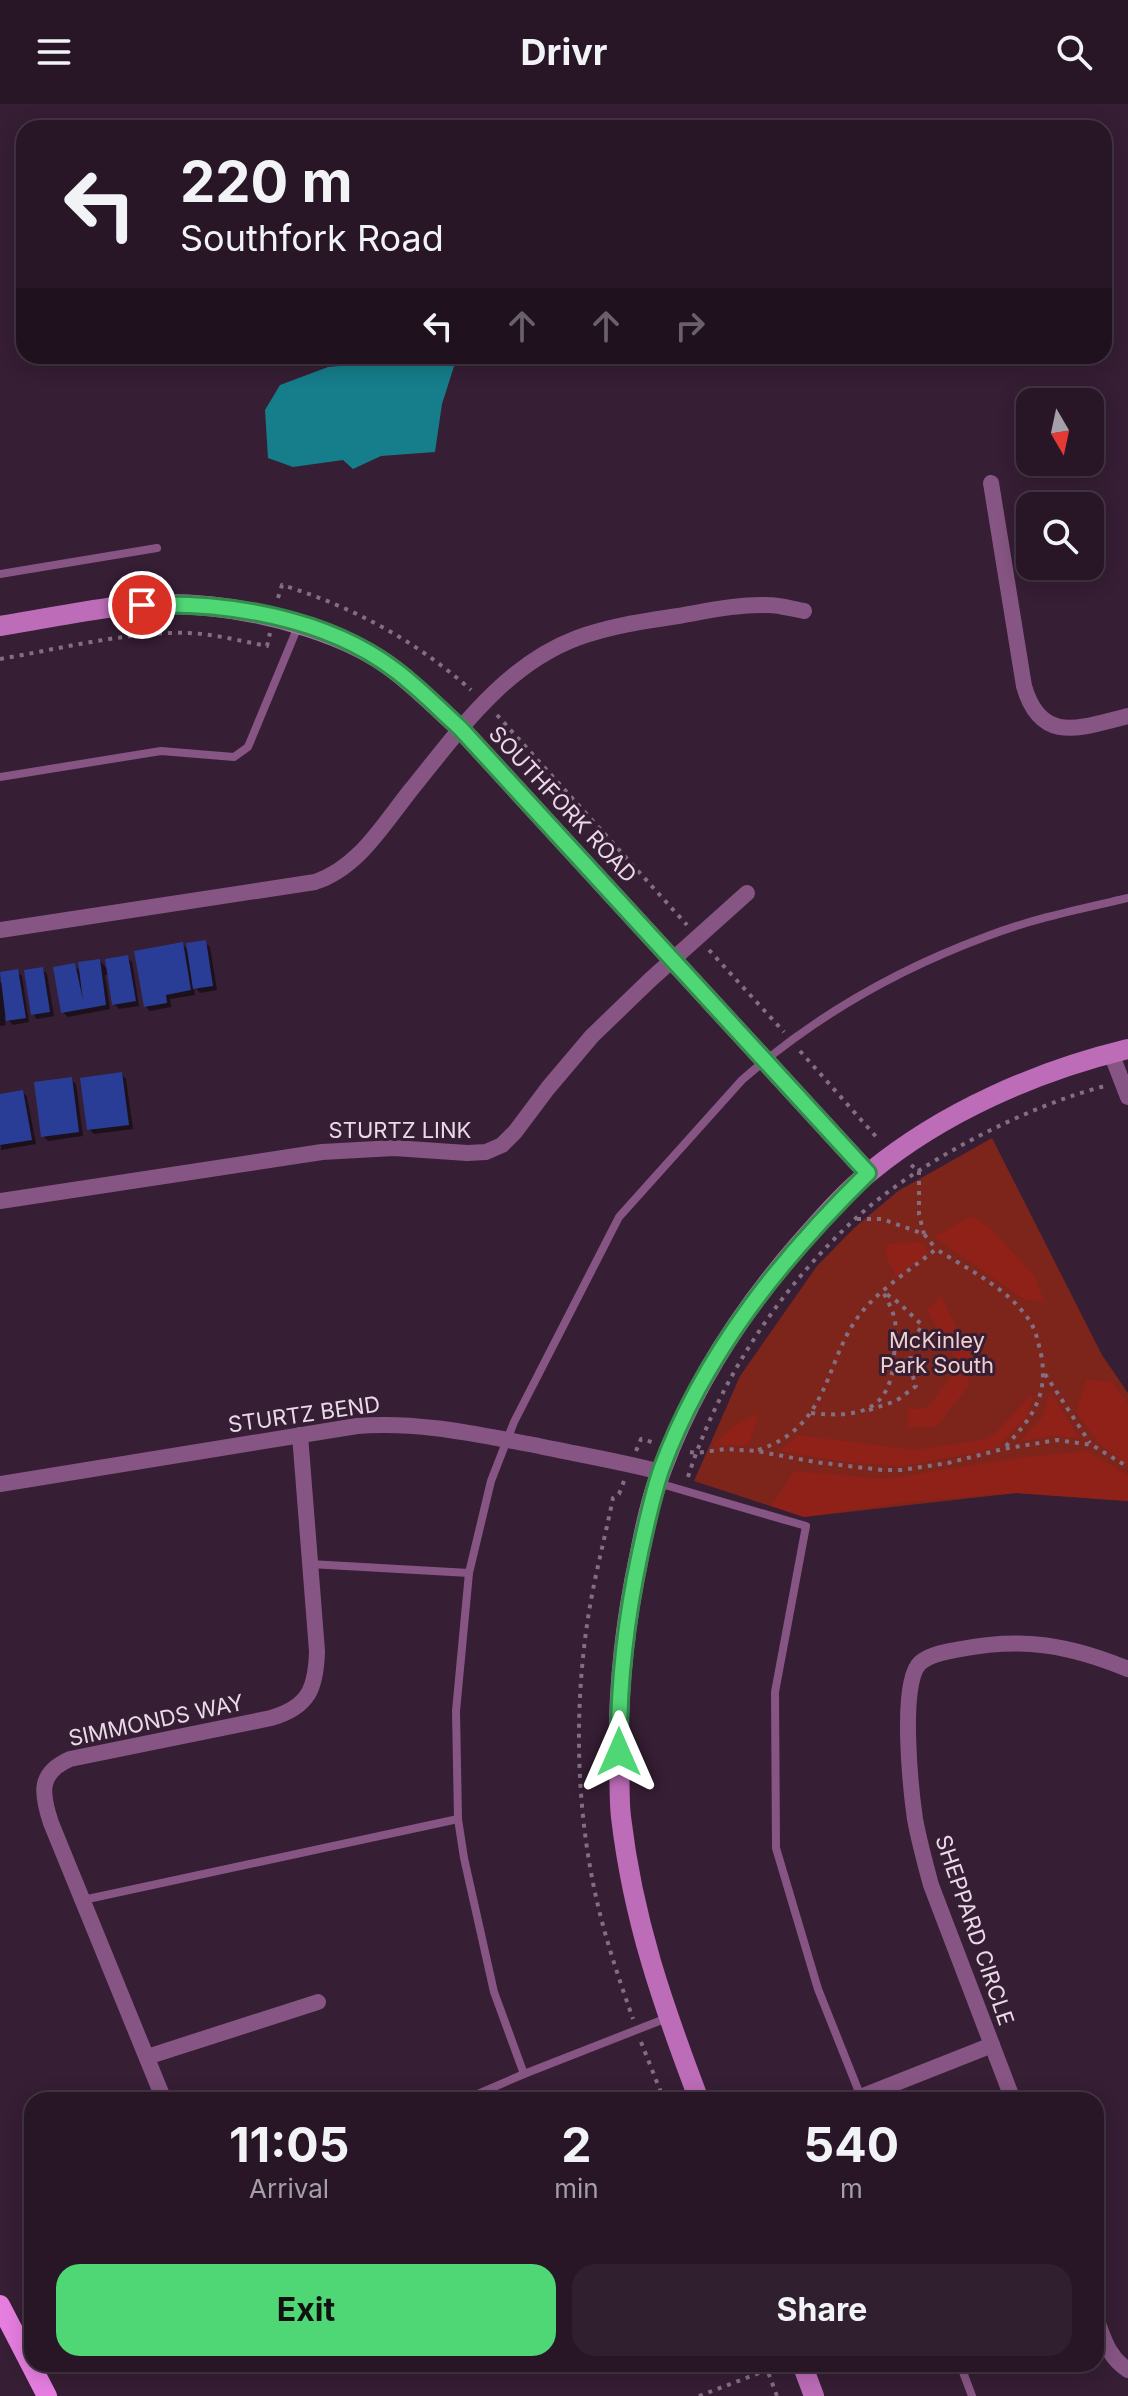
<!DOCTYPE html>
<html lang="en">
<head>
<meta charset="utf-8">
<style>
  :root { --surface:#281627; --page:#301f2f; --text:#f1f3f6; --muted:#a59fa7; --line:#443544; --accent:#4fd675 }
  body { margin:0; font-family:Inter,sans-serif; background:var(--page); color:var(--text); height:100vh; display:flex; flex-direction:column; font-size:30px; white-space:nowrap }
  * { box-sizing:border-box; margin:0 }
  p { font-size:26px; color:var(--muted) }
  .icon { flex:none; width:44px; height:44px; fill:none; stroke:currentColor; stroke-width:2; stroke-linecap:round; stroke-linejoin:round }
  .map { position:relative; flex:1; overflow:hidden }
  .sheet { position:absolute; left:24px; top:1988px; width:1080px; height:280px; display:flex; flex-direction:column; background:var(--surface); border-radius:24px; box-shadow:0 4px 20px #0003,0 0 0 2px var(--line) }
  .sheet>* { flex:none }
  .top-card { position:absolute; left:16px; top:16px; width:1096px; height:244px; border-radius:24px; box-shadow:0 4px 20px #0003,0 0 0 2px var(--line); background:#281627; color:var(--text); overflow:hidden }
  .needle { width:52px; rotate:171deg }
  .controls { position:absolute; left:1016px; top:284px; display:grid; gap:16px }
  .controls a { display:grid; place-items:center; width:88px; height:88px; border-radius:16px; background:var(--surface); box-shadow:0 4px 20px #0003,0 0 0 2px var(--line); font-size:40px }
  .pin { position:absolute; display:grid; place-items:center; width:68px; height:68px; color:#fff; margin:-34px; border:4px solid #fff; border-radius:50%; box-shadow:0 2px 8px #0007 }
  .me { position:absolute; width:88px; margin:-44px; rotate:0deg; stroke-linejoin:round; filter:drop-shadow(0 0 6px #0008) }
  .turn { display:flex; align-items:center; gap:28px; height:168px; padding:0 32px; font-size:36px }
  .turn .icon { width:104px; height:104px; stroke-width:2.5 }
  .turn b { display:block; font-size:56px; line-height:68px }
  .lanes { display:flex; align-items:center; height:76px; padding:0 32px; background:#0003; justify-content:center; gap:40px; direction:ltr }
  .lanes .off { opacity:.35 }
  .eta { display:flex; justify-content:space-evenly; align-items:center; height:136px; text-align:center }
  .eta b { font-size:48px; font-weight:700; line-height:56px }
  .primary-button { display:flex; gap:16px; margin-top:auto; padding:16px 32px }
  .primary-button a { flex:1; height:92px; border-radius:24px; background:var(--accent); color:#111; font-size:32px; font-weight:700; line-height:92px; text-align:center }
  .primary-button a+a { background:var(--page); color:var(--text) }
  header { display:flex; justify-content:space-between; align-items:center; height:104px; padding:0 32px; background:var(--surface); font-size:36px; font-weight:700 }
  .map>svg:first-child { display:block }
  .green { fill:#7d241b }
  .forest { fill:#8f2118 }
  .water { fill:#167d8b }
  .shadow { fill:#0007 }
  .building { fill:#2a3d96 }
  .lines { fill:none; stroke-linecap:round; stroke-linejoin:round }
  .path { stroke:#836f81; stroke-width:4; stroke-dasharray:4 6; stroke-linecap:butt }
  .lane { stroke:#875583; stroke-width:8 }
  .street { stroke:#875583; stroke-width:16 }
  .secondary { stroke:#bd6cb8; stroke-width:20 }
  .primary { stroke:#e67ee0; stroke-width:20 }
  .route-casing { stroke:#338b4c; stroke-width:20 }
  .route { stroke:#4fd675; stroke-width:14 }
  .labels { text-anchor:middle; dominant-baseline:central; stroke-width:6; stroke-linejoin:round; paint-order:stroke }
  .street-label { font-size:22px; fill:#eadae8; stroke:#361e34 }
  .park-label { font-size:22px; fill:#efd0cb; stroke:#361e34 }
</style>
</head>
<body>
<header><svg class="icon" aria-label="menu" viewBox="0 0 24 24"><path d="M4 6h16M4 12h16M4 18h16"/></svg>Drivr<svg class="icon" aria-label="search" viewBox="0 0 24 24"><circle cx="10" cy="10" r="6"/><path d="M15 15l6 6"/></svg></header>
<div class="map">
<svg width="1128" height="2292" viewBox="0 0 1128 2292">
  <rect width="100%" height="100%" fill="#361e34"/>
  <path class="green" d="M992,1034L1102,1251L1128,1289V1397L1016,1389L804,1413L694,1377L740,1272L817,1162L854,1124L898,1087Z"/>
  <g class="forest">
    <path d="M971,1112L988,1122L1034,1171L1045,1198L1025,1196L934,1133Z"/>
    <path d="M922,1138L929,1149L896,1173L886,1152L887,1140Z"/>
    <path d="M941,1192L971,1251L968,1283L936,1323H908V1305L927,1304L951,1273L954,1253L927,1206Z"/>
    <path d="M1087,1275L1111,1278L1128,1299V1362L1098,1339L1076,1307Z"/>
    <path d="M1050,1287L1079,1334L1049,1332L1019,1338L1043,1312Z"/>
    <path d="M1033,1289L1028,1312L996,1345L903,1362L850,1359L779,1347L799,1331L913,1346L981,1336L994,1330Z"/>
    <path d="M759,1309L748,1342L713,1341L735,1321Z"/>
    <path d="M1087,1347L1128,1371V1397L1016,1389L909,1398L804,1413L771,1402L794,1367L886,1375L1023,1353Z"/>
  </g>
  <path class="water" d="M436,253L456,256L442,300L435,348L381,352L353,365L343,356L293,363L268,354L265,306L280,281L328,263Z"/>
  <g class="shadow">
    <path d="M205,838L210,843L217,886L200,889L194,882L195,891L170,895L171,903L150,907L145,902L182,840L189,847Z"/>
    <path d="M128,854L132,858L139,902L119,905L114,900L109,871H105L110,905L68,913L63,908L74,861L82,869L100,857L108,866Z"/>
    <path d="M43,866L47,870L54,912L37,915L33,910Z"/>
    <path d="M17,868L22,872L29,918L13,921L4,912L6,921L0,922V878L3,880Z"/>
    <path d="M122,971L126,975L133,1025L94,1030L89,1025Z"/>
    <path d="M71,976L76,980L83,1032L48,1037L43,1032Z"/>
    <path d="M23,988L27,993L36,1040L1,1046L0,992Z"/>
  </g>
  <g class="building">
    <path d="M206,836L213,882L193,885L186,839Z"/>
    <path d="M183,838L191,886L166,891L167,899L144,903L134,847Z"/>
    <path d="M128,851L136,897L112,901L105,855Z"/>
    <path d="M100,855L106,901L61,909L53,863L75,859L83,896L78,858Z"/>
    <path d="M43,863L50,908L31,911L24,866Z"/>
    <path d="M18,865L26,914L6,917L0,868Z"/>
    <path d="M122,968L129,1021L87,1026L80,974Z"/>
    <path d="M72,973L79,1028L41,1033L34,978Z"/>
    <path d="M23,986L32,1036L0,1041V990Z"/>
  </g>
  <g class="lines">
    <g class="path">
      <path d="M278,494L282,481C353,503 415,536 471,586"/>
      <path d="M0,555C59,545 129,527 188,529C215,530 241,537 267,542L270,529"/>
      <path d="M497,611L687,821"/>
      <path d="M709,846L784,928"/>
      <path d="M800,947L879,1036"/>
      <path d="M911,1061L919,1067V1110L924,1130"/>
      <path d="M857,1115H882L924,1130L936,1145"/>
      <path d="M1045,1270L1090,1339"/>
      <path d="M869,1306L896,1297L916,1282C907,1257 909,1244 922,1221L899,1199L885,1189"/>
      <path d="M811,1309C859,1314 891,1308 894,1253C896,1221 899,1217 883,1188"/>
      <path d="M758,1346C832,1322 823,1257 861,1209C881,1184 912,1165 936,1145C967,1165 1008,1184 1029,1216C1036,1226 1038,1238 1041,1250C1049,1291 1032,1314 1005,1343"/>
      <path d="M636,1347L641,1335L655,1339"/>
      <path d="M690,1348L696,1349L726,1345L756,1347L815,1358L882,1366H902L948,1359L1003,1345L1057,1336L1092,1341L1128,1363"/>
      <path d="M688,1373C719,1276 780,1184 855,1115C916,1059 1024,1003 1105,982"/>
      <path d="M624,1377L619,1390L613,1394C605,1434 594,1474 588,1514C574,1605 576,1703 596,1793C605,1834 619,1875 633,1915"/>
      <path d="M641,1938L664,1996"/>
      <path d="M765,2260L777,2292"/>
      <path d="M699,2292L767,2266"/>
    </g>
    <g class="lane">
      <path d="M0,470L157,444"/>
      <path d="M0,673L161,647L234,653L248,643L299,520"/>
      <path d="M658,1379L806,1422L775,1588L776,1744L818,1885L861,1993"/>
      <path d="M310,1460L469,1469"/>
      <path d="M83,1796L458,1715"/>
      <path d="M667,1914L524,1970L494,1888L464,1754L458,1715L456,1607L469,1469L491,1377L514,1318L619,1113L742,976C814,913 896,866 985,833C1031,815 1080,805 1128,794"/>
      <path d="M464,1996L524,1970"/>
      <path d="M960,2260L972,2292"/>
    </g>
    <g class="street">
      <path d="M991,379L1024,582C1041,642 1082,623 1128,612"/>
      <path d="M0,826L315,778C358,764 383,721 410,687C458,628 503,562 577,534C610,522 644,517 678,512C707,507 738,500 768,501C780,501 792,505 804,507"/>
      <path d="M1111,949L1128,993"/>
      <path d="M0,1097L322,1048L394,1044L467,1049L486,1048L502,1041L515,1028L548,984L592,932L650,876L747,789"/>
      <path d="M0,1380L357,1322C418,1317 475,1330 534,1341C576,1350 619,1357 661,1368"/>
      <path d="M147,1953L318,1898"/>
      <path d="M164,1996L51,1719C41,1689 38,1669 70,1655L271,1614C309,1603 316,1584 317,1547L300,1331"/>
      <path d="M853,1996L992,1941"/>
      <path d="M1013,1996L931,1781C925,1759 919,1737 915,1715C911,1687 899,1578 920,1559C930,1550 949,1547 961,1545C1024,1533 1069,1541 1128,1565"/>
      <path d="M1096,2214C1104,2235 1108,2253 1128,2266"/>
    </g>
    <g class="secondary">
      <path d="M0,522C38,516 76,508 115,503C181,495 246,503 308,523C339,533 371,547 396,567C418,584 439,605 460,624L868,1069"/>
      <path d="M699,1996C663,1901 633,1816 621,1713C619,1696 620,1678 619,1661C617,1590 624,1523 639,1453C645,1423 651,1394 662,1365C692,1284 741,1208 797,1143C820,1117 843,1090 870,1068C943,1008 1037,967 1128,945"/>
      <path d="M802,2260L814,2292"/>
    </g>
    <path class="primary" d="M0,2201L47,2292"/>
  </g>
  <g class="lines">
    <g class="route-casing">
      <path id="route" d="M142,501C226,497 327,514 395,566C418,583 439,605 460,624L868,1069C781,1154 703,1251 661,1366C652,1393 646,1421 640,1449C626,1515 618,1580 619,1648"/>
    </g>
    <use href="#route" class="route"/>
  </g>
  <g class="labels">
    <g class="street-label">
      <text transform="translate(563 700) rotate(47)">SOUTHFORK ROAD</text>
      <text x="400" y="1026">STURTZ LINK</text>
      <text transform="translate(304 1310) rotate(-8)">STURTZ BEND</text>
      <text transform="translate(156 1616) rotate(-12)">SIMMONDS WAY</text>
      <text transform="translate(975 1826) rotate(71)">SHEPPARD CIRCLE</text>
    </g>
    <g class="park-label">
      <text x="937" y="1236">McKinley<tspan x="937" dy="25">Park South</tspan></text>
    </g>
  </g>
</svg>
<div class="controls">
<a><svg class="needle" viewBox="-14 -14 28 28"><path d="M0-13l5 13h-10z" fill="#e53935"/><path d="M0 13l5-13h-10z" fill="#a59fa7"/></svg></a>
<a><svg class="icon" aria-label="search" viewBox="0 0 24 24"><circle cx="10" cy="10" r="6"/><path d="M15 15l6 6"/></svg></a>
</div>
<div class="pin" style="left:142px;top:501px;background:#d93025"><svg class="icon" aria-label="arrive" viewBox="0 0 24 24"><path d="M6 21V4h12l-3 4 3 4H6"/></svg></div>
<svg class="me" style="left:619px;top:1648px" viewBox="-20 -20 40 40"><path d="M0-17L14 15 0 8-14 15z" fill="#4fd675" stroke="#fff" stroke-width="4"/></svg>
<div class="top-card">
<div class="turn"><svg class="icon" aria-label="left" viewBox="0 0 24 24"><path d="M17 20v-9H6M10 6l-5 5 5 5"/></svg><div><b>220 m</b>Southfork Road</div></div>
<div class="lanes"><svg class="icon" aria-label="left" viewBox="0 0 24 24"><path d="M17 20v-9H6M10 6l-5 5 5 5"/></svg><svg class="icon off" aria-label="ahead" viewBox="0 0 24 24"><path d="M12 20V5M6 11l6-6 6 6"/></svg><svg class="icon off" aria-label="ahead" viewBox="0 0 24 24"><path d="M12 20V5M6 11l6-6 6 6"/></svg><svg class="icon off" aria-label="right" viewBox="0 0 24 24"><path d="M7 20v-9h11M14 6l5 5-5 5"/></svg></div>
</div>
<section class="sheet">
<div class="eta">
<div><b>11:05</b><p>Arrival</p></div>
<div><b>2</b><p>min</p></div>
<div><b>540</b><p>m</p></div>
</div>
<div class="primary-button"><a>Exit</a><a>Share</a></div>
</section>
</div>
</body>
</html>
